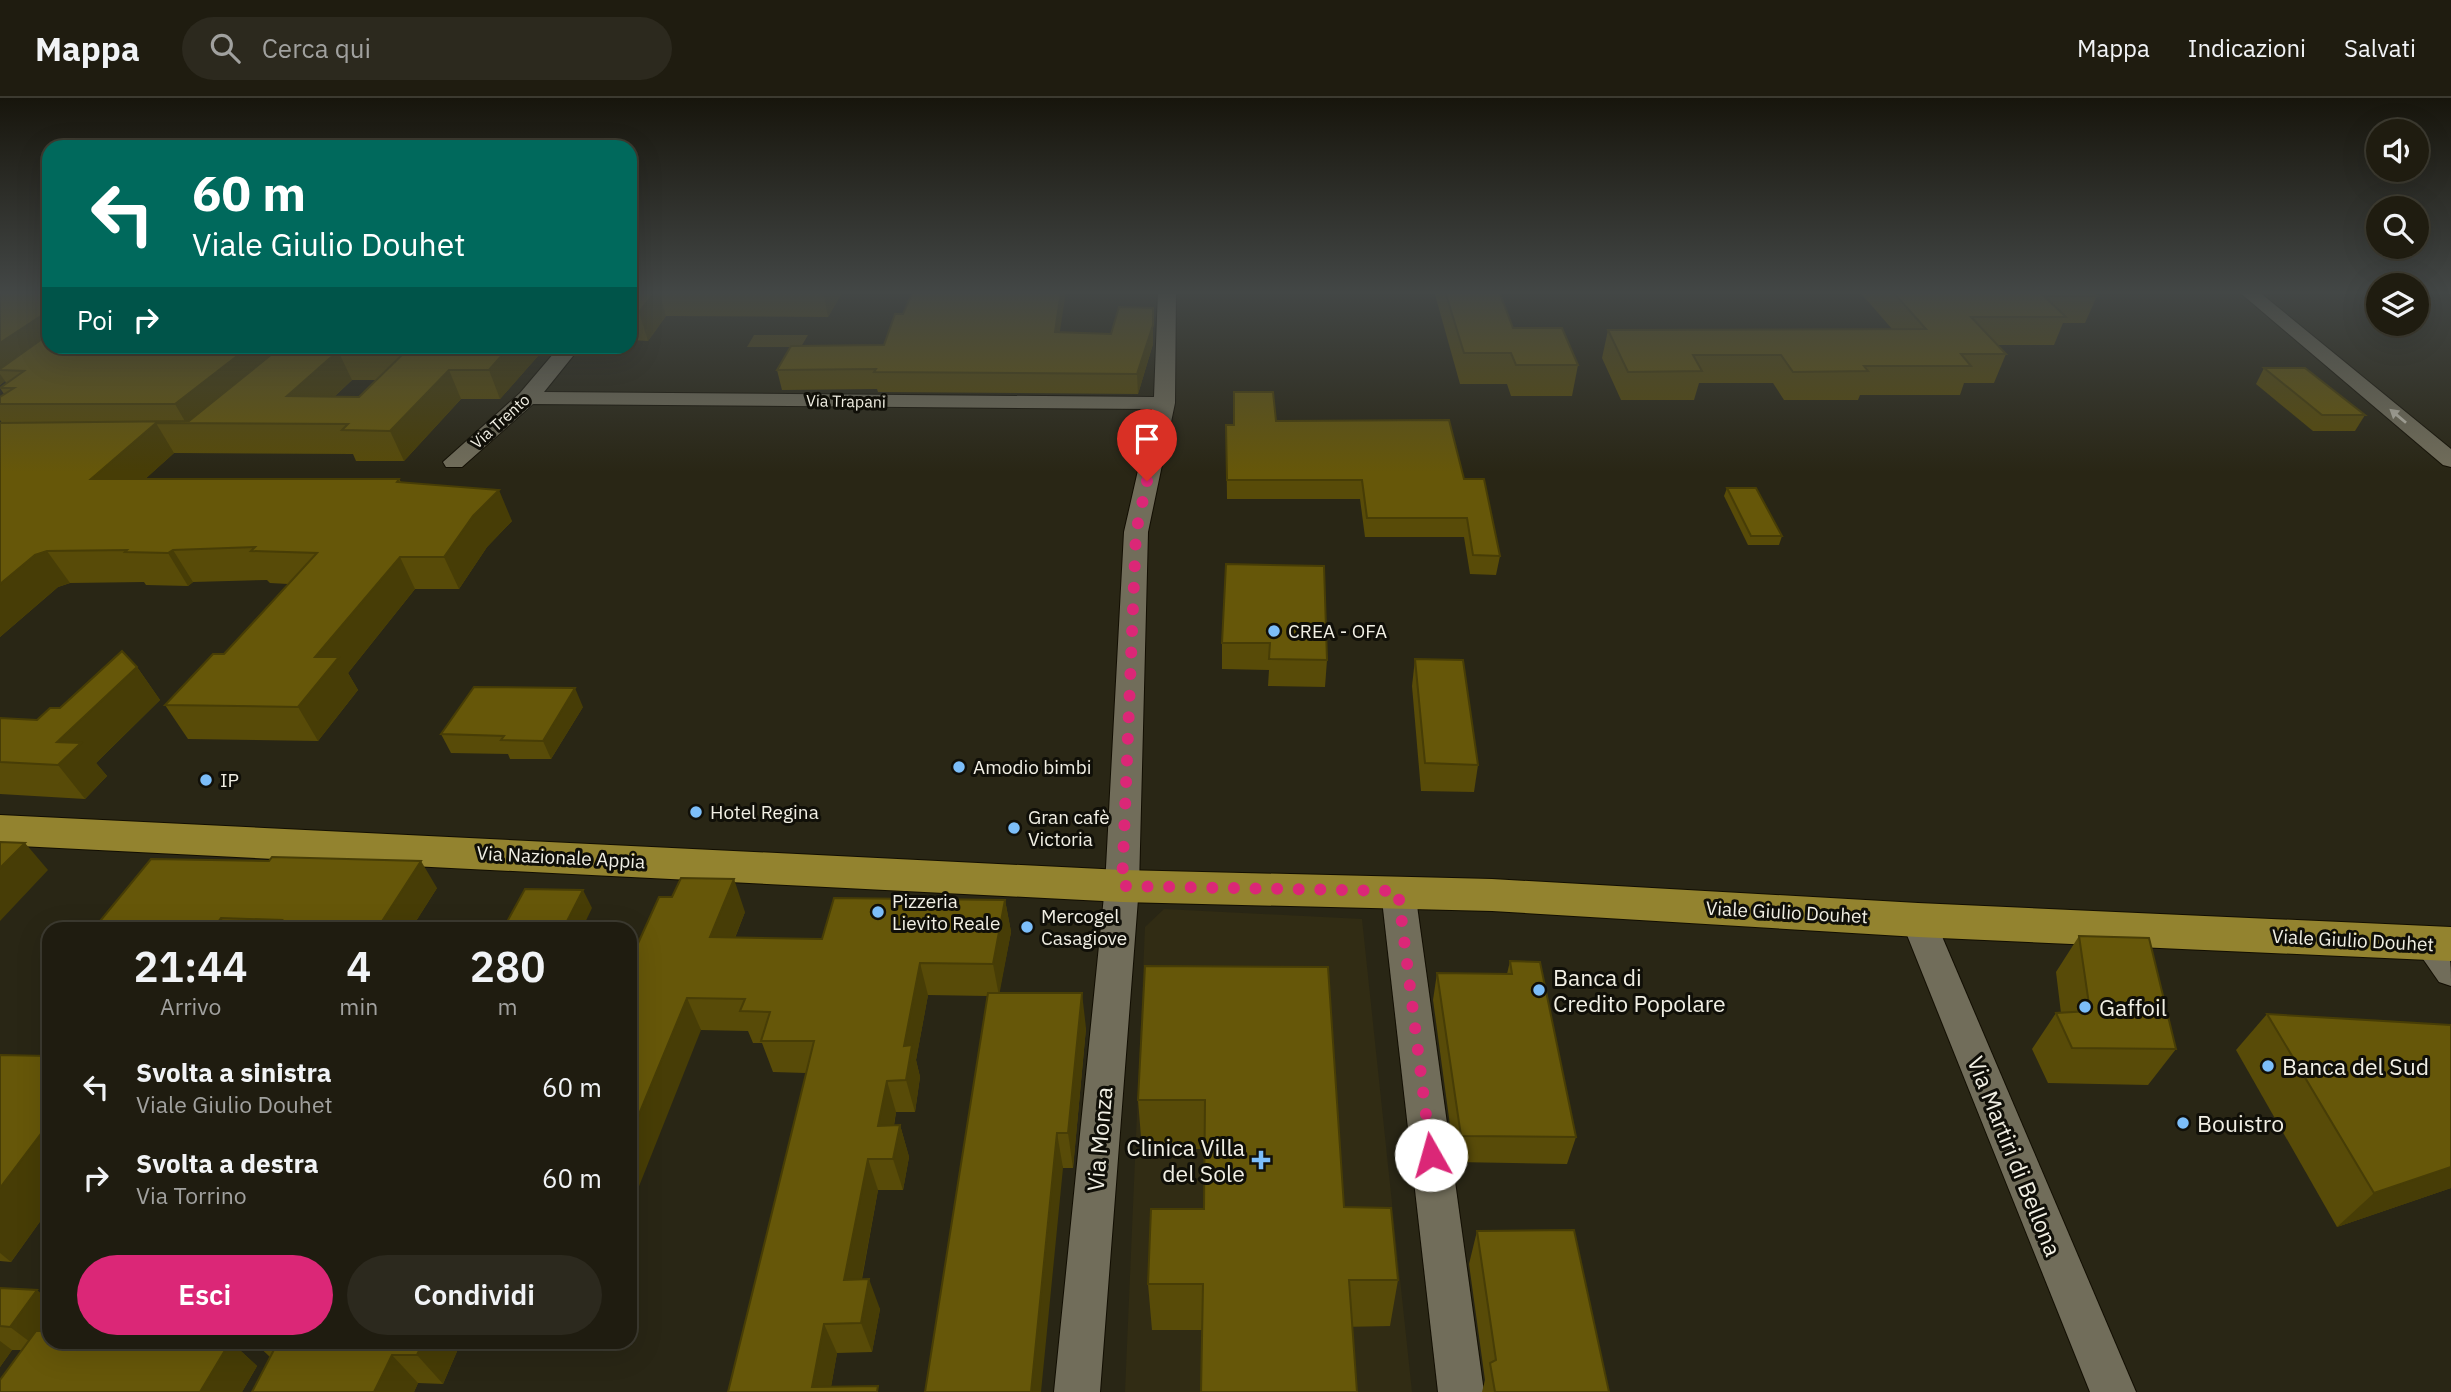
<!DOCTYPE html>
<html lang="it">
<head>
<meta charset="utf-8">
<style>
  :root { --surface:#1f1c10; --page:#2c291e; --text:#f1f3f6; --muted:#a1a19f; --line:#3c3a30; --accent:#db2777 }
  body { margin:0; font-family:"IBM Plex Sans",sans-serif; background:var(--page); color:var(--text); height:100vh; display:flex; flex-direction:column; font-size:26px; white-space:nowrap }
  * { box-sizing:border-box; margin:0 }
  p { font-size:23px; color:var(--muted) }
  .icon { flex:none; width:38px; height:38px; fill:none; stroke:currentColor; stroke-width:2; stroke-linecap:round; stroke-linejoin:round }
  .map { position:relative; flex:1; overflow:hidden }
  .drawer { position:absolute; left:42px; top:824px; width:595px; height:427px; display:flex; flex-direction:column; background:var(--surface); border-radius:21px; box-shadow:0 7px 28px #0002,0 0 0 2px var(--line) }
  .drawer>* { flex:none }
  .top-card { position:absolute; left:42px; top:42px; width:595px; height:214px; border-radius:21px; box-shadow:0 7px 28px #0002,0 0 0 2px var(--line); background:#00695c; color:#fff; overflow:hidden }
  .fabs { position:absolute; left:2366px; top:21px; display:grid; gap:14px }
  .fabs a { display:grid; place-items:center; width:63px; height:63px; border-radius:50%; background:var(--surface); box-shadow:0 7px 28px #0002,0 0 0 2px var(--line); font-size:35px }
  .pin { position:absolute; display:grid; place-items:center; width:60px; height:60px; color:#fff; margin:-72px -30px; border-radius:50% 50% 50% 0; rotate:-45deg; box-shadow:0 0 7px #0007 }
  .pin .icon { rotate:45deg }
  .me { position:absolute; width:77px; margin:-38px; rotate:353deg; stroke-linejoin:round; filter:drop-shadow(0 0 5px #0008) }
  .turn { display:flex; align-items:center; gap:24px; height:147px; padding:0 35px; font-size:32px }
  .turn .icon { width:91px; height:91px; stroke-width:2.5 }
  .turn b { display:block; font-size:49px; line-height:60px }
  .then { display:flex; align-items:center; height:66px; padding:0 35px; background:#0003; gap:14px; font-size:26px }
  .eta { display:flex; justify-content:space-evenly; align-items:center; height:119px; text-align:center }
  .eta b { font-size:42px; font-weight:600; line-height:49px }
  .cta { display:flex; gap:14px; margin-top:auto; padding:14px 35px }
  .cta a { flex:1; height:80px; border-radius:42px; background:var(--accent); color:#fff; font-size:28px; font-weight:600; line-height:80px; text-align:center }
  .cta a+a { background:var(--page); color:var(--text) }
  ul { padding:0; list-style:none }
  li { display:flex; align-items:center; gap:21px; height:91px; padding:0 35px }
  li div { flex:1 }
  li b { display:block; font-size:26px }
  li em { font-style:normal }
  header { display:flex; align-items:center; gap:42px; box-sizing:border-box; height:98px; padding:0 35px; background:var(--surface); border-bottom:2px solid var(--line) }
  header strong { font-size:33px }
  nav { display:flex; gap:38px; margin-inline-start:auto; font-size:24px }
  .search { width:490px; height:63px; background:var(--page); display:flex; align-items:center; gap:18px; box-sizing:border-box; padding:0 24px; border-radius:38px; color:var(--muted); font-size:26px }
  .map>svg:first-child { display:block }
  .built { fill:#312c14 }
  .green { fill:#504512 }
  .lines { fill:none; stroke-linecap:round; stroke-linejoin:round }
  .minor-casing { stroke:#120e02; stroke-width:2 }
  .major-casing { stroke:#120e02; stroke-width:2 }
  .minor { fill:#716d5a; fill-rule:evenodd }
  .major { fill:#93832f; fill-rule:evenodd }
  .wall { fill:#584b08; fill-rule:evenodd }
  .shaded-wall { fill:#473d06 }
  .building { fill:#665709; stroke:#473d06; stroke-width:2; fill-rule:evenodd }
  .oneway { fill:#bebbad }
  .route { stroke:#db2777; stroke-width:12; stroke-dasharray:0 21.6 }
  .poi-dot { fill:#7cbef9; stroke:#100f08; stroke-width:2.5 }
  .labels { text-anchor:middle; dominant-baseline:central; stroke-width:6; stroke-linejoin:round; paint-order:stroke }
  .far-street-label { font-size:16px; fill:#f1efe4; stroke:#100f08 }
  .poi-label { font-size:19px; fill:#f1efe4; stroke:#100f08; text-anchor:start }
  .street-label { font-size:19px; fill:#f1efe4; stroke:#100f08 }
  .near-poi-label { font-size:23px; fill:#f1efe4; stroke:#100f08; text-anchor:start }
  .near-street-label { font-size:23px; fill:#f1efe4; stroke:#100f08 }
</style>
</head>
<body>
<header>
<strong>Mappa</strong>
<div class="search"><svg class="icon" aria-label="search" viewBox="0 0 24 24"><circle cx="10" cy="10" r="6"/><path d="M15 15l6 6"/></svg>Cerca qui</div>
<nav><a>Mappa</a><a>Indicazioni</a><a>Salvati</a></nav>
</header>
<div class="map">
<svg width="2451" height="1294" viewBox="0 0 2451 1294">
  <rect width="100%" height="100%" fill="#292615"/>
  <path class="built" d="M1164,811L1362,821L1412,1294H1125L1145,829Z"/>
  <path class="green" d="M754,237H808L801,249H747Z"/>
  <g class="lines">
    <g class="minor-casing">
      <g id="minor">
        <path d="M1158,193H1176L1175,305L1148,434L1139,788L1100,1294H1054L1105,788L1124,434L1152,311L533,306L462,369H446L443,364L520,295L560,248H581L544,294L1154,299Z"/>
        <path d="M2238,193H2258L2451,351V369L2443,367Z"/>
        <path d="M1398,781L1410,784L1415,793L1484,1294H1438L1381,793L1386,784Z"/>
        <path d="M1918,809L1930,813L1935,822L2136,1294H2090L1901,822L1906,813Z"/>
        <path d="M2429,832C2451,841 2451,862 2451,888L2439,884L2412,845L2417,835Z"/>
      </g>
    </g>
    <g class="major-casing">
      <path id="major" d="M0,717L1122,772L1492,781L1918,805L2451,829V863L1918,839L1492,813L1122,804L0,747Z"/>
    </g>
    <use href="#minor" class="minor"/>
    <use href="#major" class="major"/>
  </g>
  <g class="wall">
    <path d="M0,193H49V248H555L554,250H545L500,301H461L404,363H356L353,356L174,355L145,381H399L401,384L512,423L487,449L459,491H415L348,575L358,592L318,643L188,641L165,607L224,556L288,486L270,485L267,482L193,484L188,488L146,487L144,484L70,485L58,489L0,539V325H2L0,322V299L4,296L0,290L6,285L5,283L0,287ZM352,282H377L359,299H334Z"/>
    <path d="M630,193H843L828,219L666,218L648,243L630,242Z"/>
    <path d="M1434,193H1499L1513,230L1578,267L1572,298H1511L1507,286H1460Z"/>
    <path d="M1859,193H2091L2097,198L2085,225H2063L2054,247H1997L2006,256L1994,285H1964L1960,297H1860L1858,302H1784L1773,285H1699L1694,302H1621L1602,260L1608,232L1892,231Z"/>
    <path d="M1153,210V246L1138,296L878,294L877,291L782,292L777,272L884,247L903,216L1060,234L1111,236Z"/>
    <path d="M2264,270L2365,317L2355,333H2313L2256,286Z"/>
    <path d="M1234,294L1276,323L1464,381L1500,458L1496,477L1470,476L1464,439H1365L1360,401H1227L1226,327H1234Z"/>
    <path d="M1727,390L1782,438L1779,447H1748L1724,398Z"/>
    <path d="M1226,466L1327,562L1325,589L1268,588L1269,572L1222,571V545Z"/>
    <path d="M1415,561L1478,667L1474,694L1421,693L1412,588Z"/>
    <path d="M137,569L160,602L96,665L107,678L85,701L0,696V620L37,622Z"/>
    <path d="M583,609L551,661H510L508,656L451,655L441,636Z"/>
    <path d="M437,790L411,831H107L100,823Z"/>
    <path d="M1005,802L1011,834L999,895L1086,930L1073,1070H1063L987,898L928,897L916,962L920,979L915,1014H896L894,1028L900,1027L909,1059L903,1092H878L862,1181L880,1211L872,1254L837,1255L831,1289L728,1294L806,975L773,974L762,945H753L748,933L701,932L630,863L745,814L735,840L822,841Z"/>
    <path d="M2079,838L2176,951L2148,987L2048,985L2032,951L2056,915H2061L2056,874Z"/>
    <path d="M1510,863L1576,1039L1567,1066L1455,1064L1433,902L1437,875L1507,876Z"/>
    <path d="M1145,868L1344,1109L1398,1182L1390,1228L1202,1232H1152L1148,1186L1204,1111L1205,1051H1142L1138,1002Z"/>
    <path d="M2267,916L2451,928V1090L2337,1129L2236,952Z"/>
    <path d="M0,957L49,958V1111L11,1164L0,1163Z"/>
    <path d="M1477,1133L1609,1294H1482L1485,1282L1469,1166Z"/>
    <path d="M0,1190L49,1244H231L257,1268L242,1294H0L21,1252H12L0,1269Z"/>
    <path d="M254,1244H461L443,1286L418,1285L414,1294H252L270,1259Z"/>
  </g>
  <g class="shaded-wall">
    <path d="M656,193H659L666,218L648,243L639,214Z"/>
    <path d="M823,193H843L828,219Z"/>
    <path d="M1061,193H1066L1057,253L1055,234Z"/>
    <path d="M1153,210V246L1138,296L1137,276Z"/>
    <path d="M41,218L49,230V248L0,272V245Z"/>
    <path d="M250,248H301L206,325H186L175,306Z"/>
    <path d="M510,248H545V250L500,301L489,272Z"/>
    <path d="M338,253L352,282L305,326L287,298Z"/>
    <path d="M449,272L461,301L404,363L390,333Z"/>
    <path d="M0,276L5,283L0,287Z"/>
    <path d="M156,325L174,355L111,412L91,381Z"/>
    <path d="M499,392L512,423L487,449L459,491L444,459L473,418Z"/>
    <path d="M173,452L193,484L188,488L168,455Z"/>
    <path d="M47,453L70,485L58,489L0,539V486L35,457Z"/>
    <path d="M400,459L415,491L348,575L358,592L318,643L298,609L315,559Z"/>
    <path d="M137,569L160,602L96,665L107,678L85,701L58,667L57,644Z"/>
    <path d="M575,590L583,609L551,661L543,643Z"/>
    <path d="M25,745L48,772L0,823V770Z"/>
    <path d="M421,763L437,790L411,831H377Z"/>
    <path d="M734,781L745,814L722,872L710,839Z"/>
    <path d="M583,792L592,810L582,831H563Z"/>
    <path d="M1005,802L1011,834L999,898L993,866Z"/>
    <path d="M221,820L229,831H213Z"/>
    <path d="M920,865L928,897L916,962L920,979L915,1014L906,982L904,948Z"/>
    <path d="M1082,895L1086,930L1073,1070L1068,1035Z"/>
    <path d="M687,900L701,932L630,1111V1038Z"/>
    <path d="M887,983L896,1014L888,1059L878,1028Z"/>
    <path d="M49,1025V1111L11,1164L0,1155V1090Z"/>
    <path d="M900,1027L909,1059L903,1092L893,1061Z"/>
    <path d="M1057,1035L1063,1070L1041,1294H1031Z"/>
    <path d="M868,1061L878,1092L856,1211L844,1182Z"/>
    <path d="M2451,1069V1090L2337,1129L2374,1095Z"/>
    <path d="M869,1181L880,1211L872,1254L861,1225Z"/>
    <path d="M37,1192L49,1202V1244L42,1253L10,1229Z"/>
    <path d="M824,1226L837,1255L830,1294L812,1289Z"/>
    <path d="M0,1243L12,1252L0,1269Z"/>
    <path d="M231,1244L257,1268L242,1294H200Z"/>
    <path d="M423,1244H461L443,1286L417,1257Z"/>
    <path d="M392,1257L418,1285L414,1294H374Z"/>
  </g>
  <g class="building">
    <path d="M0,193H49V217L41,218L0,245Z"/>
    <path d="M630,193H656L639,214H630Z"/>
    <path d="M913,193H1061L1055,234L1111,236L1119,209L1153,210V227L1137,276L874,274L876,271L777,272L791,248L884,247L895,216H903Z"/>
    <path d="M1445,193H1499L1513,230H1562L1578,267H1516L1511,255H1464Z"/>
    <path d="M1892,193H2091L2097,198H2044L2066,219H1971L2006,256H1961L1971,268H1864L1868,273L1793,274L1781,257H1693L1702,273L1628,274L1608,232L1926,231Z"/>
    <path d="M49,236V248H250L175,306H0V299L14,290H0L24,273L0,272V271Z"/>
    <path d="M282,248H510L489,272H449L390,333L342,332L348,326L156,325L91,381H399L397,384L499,392L473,418L444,459H400L315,559H339L298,609L165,607L213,556H224L317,455L251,453L255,449L173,452L168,455L125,454L127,452L47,453L35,457L0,486V325L189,323ZM338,253H406L359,299L287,298Z"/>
    <path d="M2264,270H2305L2365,317H2322Z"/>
    <path d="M1234,294H1273L1276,323L1449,322L1464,381H1484L1500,458L1473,457L1467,420H1367L1362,382H1227L1226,327H1234Z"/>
    <path d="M1727,390H1756L1782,438H1751Z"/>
    <path d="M1226,466L1324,468L1327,562L1269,561L1270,545H1222Z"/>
    <path d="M122,553L137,569L57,644L81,645L58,667L0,664V620L37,622L50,610H60Z"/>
    <path d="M1415,561L1463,562L1478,667L1425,665Z"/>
    <path d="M474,589L575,590L543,643L501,642L504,638L441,636Z"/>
    <path d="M0,744L25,745L0,770Z"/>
    <path d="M272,759L421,763L377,831H307L309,828L279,827L282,822L221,820L213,831H164L170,824L100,823L151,761L269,763Z"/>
    <path d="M681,780L734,781L710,839L822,841L834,800L1005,802L993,866L920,865L904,948L912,947L906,982L887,983L878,1028L900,1027L893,1061H868L844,1182L869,1181L861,1225L824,1226L812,1289L878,1288L877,1294H728L814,943H761L770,914L740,913L745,901L687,900L630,1038V863L659,799H672Z"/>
    <path d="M525,791L583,792L563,831H503Z"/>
    <path d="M2079,838L2149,840L2176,951L2072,950L2056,915L2090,913Z"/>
    <path d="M1510,863L1540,864L1576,1039L1461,1038L1437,875L1512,876Z"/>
    <path d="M1145,868L1328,869L1344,1109L1391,1110L1398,1182H1349L1357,1294H1201L1203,1186H1148L1151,1111H1204L1205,1002H1138Z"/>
    <path d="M988,895H1082L1068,1035H1057L1031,1294H925Z"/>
    <path d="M2267,916L2451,927V1069L2374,1095Z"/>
    <path d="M0,957L49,958V1025L0,1090Z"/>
    <path d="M1574,1132L1609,1294H1495L1490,1265L1496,1262L1477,1133Z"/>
    <path d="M0,1190L37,1192L10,1229L0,1228Z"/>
    <path d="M36,1233H49V1244H230L200,1294H0V1282Z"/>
    <path d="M278,1244H423L417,1257H392L374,1294H252Z"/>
  </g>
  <defs><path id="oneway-solid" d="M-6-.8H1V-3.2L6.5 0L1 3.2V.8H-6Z" transform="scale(1.75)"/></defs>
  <use class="oneway" href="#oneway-solid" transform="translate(2398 318) rotate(-140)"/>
  <linearGradient id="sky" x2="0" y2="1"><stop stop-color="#17150c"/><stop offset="0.52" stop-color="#434746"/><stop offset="1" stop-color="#434746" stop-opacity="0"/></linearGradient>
  <rect width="2451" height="374" fill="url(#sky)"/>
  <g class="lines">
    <path class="route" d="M1147,383L1136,434L1122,788L1398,793L1431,1057"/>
  </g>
  <g class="poi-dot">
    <circle cx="1274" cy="533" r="7"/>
    <circle cx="959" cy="669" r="7"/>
    <circle cx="206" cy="682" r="7"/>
    <circle cx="696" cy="714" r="7"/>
    <circle cx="1014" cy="730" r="7"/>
    <circle cx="878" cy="814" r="7"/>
    <circle cx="1027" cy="829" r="7"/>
    <circle cx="1539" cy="892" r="7"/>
    <circle cx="2085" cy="909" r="7"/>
    <circle cx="2268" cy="968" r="7"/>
    <circle cx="2183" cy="1025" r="7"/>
    <path d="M1257.5 1051.5h7v7h7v7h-7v7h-7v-7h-7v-7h7z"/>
  </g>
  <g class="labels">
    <g class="far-street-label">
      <text transform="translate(846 303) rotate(1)">Via Trapani</text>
      <text transform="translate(500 323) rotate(-42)">Via Trento</text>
    </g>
    <g class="poi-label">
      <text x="1288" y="533">CREA - OFA</text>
      <text x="973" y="669">Amodio bimbi</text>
      <text x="220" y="682">IP</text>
      <text x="710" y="714">Hotel Regina</text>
      <text x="1028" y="719">Gran cafè<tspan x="1028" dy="22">Victoria</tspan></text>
      <text x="892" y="803">Pizzeria<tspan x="892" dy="22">Lievito Reale</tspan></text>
      <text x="1041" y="818">Mercogel<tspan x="1041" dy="22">Casagiove</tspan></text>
    </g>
    <g class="street-label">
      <text transform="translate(561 759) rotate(3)">Via Nazionale Appia</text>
      <text transform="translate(1787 814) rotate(3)">Viale Giulio Douhet</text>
      <text transform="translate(2353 842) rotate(3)">Viale Giulio Douhet</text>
    </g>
    <g class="near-poi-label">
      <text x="1553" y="879">Banca di<tspan x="1553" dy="26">Credito Popolare</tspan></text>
      <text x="2099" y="909">Gaffoil</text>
      <text x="2282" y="968">Banca del Sud</text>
      <text x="2197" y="1025">Bouistro</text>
      <text x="1245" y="1049" text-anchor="end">Clinica Villa<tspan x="1245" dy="26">del Sole</tspan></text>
    </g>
    <g class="near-street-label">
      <text transform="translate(1099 1041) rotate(-85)">Via Monza</text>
      <text transform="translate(2015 1058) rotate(68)">Via Martiri di Bellona</text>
    </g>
  </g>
</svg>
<div class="fabs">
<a><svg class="icon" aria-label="sound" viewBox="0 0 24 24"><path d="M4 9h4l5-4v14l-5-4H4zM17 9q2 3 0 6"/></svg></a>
<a><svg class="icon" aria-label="search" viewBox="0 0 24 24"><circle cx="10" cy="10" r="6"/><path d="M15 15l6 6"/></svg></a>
<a><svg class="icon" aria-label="layers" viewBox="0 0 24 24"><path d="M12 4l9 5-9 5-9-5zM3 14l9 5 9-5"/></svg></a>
</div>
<div class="pin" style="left:1147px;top:383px;background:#d93025"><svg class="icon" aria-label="arrive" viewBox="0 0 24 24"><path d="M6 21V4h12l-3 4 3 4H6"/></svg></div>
<svg class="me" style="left:1431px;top:1057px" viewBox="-20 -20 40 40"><circle r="19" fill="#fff"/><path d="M0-13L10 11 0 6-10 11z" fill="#db2777"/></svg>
<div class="top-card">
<div class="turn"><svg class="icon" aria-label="left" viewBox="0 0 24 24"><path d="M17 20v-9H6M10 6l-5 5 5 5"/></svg><div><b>60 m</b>Viale Giulio Douhet</div></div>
<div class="then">Poi<svg class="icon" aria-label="right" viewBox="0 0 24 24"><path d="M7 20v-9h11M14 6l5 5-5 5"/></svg></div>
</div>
<section class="drawer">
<div class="eta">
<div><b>21:44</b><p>Arrivo</p></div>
<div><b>4</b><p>min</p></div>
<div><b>280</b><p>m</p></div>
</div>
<ul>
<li><svg class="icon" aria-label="left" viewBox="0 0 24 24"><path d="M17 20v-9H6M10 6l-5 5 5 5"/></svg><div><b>Svolta a sinistra</b><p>Viale Giulio Douhet</p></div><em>60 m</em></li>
<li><svg class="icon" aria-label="right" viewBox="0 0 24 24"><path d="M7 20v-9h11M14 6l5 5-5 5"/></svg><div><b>Svolta a destra</b><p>Via Torrino</p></div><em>60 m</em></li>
</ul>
<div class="cta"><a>Esci</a><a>Condividi</a></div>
</section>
</div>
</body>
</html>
